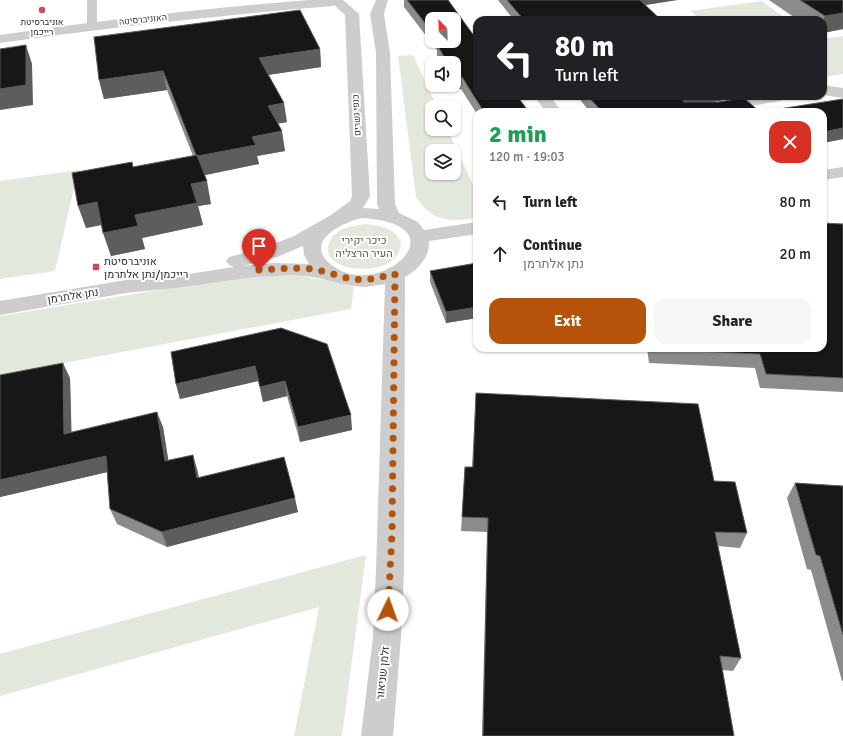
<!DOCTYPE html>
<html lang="en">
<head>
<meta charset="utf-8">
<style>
  :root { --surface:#fff; --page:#f6f6f6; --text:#222; --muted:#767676; --accent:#b45309 }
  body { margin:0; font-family:Signika,Heebo,sans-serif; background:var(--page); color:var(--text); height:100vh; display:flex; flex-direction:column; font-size:15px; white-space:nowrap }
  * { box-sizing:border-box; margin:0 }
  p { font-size:13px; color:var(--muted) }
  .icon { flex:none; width:22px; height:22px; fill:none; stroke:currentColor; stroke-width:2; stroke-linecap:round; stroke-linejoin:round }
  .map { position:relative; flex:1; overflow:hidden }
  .side { position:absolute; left:473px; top:108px; width:354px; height:244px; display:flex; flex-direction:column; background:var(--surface); border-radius:12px; box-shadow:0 1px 3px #0004 }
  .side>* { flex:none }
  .banner { position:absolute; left:473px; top:16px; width:354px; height:84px; border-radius:12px; box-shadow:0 1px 3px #0004; background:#202124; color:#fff; overflow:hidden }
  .needle { width:26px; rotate:337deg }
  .tools { position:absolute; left:425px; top:12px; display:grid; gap:8px }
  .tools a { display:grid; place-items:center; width:36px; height:36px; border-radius:8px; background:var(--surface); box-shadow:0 1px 3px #0004; font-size:20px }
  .pin { position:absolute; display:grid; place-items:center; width:34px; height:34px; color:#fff; margin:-41px -17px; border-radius:50% 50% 50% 0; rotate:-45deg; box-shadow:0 0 4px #0007 }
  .pin .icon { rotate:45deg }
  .me { position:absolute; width:44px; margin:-22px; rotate:3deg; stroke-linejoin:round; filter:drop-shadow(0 0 3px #0008) }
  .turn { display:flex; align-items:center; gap:14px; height:84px; padding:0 16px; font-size:18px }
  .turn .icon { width:52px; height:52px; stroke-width:2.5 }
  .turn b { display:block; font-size:28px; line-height:34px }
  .round { display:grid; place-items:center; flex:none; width:42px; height:42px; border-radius:12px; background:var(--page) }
  .overview { display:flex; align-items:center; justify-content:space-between; height:68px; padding:0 16px }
  h1 { font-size:24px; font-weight:800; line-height:30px; color:#1e9e55 }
  .button { display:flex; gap:8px; margin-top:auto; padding:8px 16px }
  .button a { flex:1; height:46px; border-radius:12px; background:var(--accent); color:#fff; font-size:16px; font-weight:800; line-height:46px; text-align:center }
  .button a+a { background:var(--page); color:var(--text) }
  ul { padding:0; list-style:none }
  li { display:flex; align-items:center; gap:12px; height:52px; padding:0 16px }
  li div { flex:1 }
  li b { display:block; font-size:15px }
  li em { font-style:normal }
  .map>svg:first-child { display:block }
  .green { fill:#e3e8dd; fill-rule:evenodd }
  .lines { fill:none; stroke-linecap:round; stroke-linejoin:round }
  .service { fill:#cdcdcd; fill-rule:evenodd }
  .minor { fill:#cdcdcd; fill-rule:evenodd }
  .tertiary { fill:#cdcdcd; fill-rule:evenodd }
  .wall { fill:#8b8b8b; fill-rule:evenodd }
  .shaded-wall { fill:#5d5d5d }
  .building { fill:#171717; stroke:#5d5d5d }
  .route { stroke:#b45309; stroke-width:7; stroke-dasharray:0 12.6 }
  .poi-dot { fill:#d04953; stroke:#fff; stroke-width:1.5 }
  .labels { text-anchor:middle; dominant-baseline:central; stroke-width:4; stroke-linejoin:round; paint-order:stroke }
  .far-street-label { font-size:9px; fill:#303030; stroke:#fff }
  .far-poi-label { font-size:9px; fill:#303030; stroke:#fff }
  .park-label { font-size:11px; fill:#536642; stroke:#fff }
  .poi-label { font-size:11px; fill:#303030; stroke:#fff; text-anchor:start }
  .street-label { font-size:11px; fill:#303030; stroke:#fff }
</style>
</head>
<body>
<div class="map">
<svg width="843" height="736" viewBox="0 0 843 736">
  <rect width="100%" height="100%" fill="#fff"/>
  <g class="green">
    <path d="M762,1L788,20H701L690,11Z"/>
    <path d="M843,36V74L823,77V39Z"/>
    <path d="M413,55L437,107H432V129H447L477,193V218C450,222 432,222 416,197L398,56ZM432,151H454V173H432Z"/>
    <path d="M78,170L55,271L0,279V181Z"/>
    <path d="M365,224C377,225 393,227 399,239C402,244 401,249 398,254C384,279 315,271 330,241C336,228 352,226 365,224Z"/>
    <path d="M287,274L337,282L354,287L351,309L0,375V316L214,281Z"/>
    <path d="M366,555L342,736H294L319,607L0,696V654Z"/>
  </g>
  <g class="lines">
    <path class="service" d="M87,0H97V26L92,29L87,26Z"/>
    <g class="minor">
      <path d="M309,0H338L339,2L333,6C222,15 111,27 0,43V35C103,20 206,8 309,0Z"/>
      <path d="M823,85L843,88V98L823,95Z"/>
      <path d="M534,96H550L562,112H546Z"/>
      <path d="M754,96H788L785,99L780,101L715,112H681L683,109L689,107Z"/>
    </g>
    <g class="tertiary">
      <path d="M335,0H343L359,14L370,196L363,208L379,209L377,204L376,53L370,14L376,0H388L384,14L390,53L395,204L399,213L418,222L424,230L477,222V234L429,241C430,257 418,270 405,277L404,570L401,637L393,736H361L373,637L376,570L385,284L365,287L353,286L313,277L293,275L254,277L175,288L126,293L0,315V301L126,280L175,276L234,267L229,265L226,261L229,257L263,248L294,236L331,215L350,201L352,196L345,15L332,3ZM362,218C462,224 384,298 336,268C300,245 337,224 362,218ZM303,246L304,255L309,264L273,263L243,266L277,257Z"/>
      <path d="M843,167V177L823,180V170Z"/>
    </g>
  </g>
  <g class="wall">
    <path d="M404,0H448L529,112H477V114L461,89H458L454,83V63H441L437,56V50L404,7ZM432,19L454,41H432Z"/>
    <path d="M498,0H677L645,5L661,20H514Z"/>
    <path d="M769,0H843V29L823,33V20H798Z"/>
    <path d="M320,49L321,67L268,75L287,122L278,123L285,151L257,156L259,164L204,175L211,204L198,206L203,225L142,238L145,249L111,256L102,225L86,228L133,167L193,156L167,90L104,99L99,80Z"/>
    <path d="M577,96H731L730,99L711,102L760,112L843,99V139L823,143V112H590Z"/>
    <path d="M843,224V392L760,388L755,368L649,363L647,348H823Z"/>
    <path d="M477,263V318L446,323L430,282V271Z"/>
    <path d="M281,328L352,430L300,442L287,396L263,402L258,381L180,399L176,384Z"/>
    <path d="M0,375L70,378L71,432L163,427L168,461L197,469L199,478L298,512L167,547L117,524L110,509L107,472L0,497Z"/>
    <path d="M476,393L714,481L747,533L740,548L718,546L741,658L733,671L722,670L734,736H482L487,532L461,531L465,467H472Z"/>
    <path d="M795,483L843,486V681H842L811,570L807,569L787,498Z"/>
  </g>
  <g class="shaded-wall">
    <path d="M635,0H677L633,7Z"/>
    <path d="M843,13V29L823,33V21L825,16Z"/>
    <path d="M26,45L32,64L33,105L0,110V89Z"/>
    <path d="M320,49L321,67L261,76L259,58Z"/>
    <path d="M163,71L167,90L104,99L99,80Z"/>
    <path d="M462,77L461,89H458V78Z"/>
    <path d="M686,96H731L730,99L689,106L683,102L685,97Z"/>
    <path d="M284,103L287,122L271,125L268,106Z"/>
    <path d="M843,128V139L823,143V132Z"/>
    <path d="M282,131L285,151L257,156L259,164L201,176L197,157L252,137Z"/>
    <path d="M207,181L211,204L198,206L203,225L142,238L145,249L111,256L103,233L191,184Z"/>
    <path d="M97,202L105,224L86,228L78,206Z"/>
    <path d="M477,307V318L446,323V312Z"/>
    <path d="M63,363L70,378L72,448L64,434Z"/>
    <path d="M255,366L258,381L180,399L176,384Z"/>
    <path d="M285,381L287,396L263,402L260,387Z"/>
    <path d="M157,412L163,427L171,476L165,461Z"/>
    <path d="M351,415L352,430L300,442L298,427Z"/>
    <path d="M193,455L197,469L202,493L197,478Z"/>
    <path d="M106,456L112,471L0,497V480Z"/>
    <path d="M295,498L298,512L167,547L162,532Z"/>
  </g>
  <g class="building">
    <path d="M407,0H448L477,40V96H517L529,112H484L462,77L458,78L454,72V63H448L437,45L441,44L439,41H454V19H432V32Z"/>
    <path d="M507,0H640L661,20H524Z"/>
    <path d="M800,0H843V13L825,16Z"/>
    <path d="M300,10L320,49L259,58L284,103L268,106L282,131L252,137L256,145L198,156L197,155H196L163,71L99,80L94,37Z"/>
    <path d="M26,45V85L0,89V49Z"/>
    <path d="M588,96H686L685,97L683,102H718L744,98L760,112L843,99V128L823,132V112H602Z"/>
    <path d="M197,155L207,181L191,184L197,203L135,215L138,226L103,233L97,202L78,206L72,173L132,162L133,167Z"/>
    <path d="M823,223L843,224V378L766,374L760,354L653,349V348H823Z"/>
    <path d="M477,263V307L446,312L430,271Z"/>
    <path d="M281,328L327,344L351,415L298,427L285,381L260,387L255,366L176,384L171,352Z"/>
    <path d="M63,363L64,434L157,412L165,461L193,455L197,478L284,457L295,498L162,532L110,509L106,456L0,480V375Z"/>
    <path d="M476,393L698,404L714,481L735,482L747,533L715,532L741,658L720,656L734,736H483L488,518L462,517L465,467H473Z"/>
    <path d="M795,483L843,486V635L820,556L816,555Z"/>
  </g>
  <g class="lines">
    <path class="route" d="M259,270L290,268L315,269L350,279L366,280L395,274L392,533L388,610"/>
  </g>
  <g class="poi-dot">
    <circle cx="42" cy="10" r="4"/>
    <rect x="92" y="263" width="8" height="8" rx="2"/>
  </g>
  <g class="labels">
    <g class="far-street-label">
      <text transform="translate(143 20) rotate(-6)">האוניברסיטה</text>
      <text transform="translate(357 115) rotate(-93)">כנפי נשרים</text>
    </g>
    <g class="far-poi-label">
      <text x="42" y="22">אוניברסיטת<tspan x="42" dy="10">רייכמן</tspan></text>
    </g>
    <g class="park-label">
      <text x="364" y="240">כיכר יקירי<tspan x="364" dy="13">העיר הרצליה</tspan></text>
    </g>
    <g class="poi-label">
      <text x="104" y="261">אוניברסיטת<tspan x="104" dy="13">רייכמן/נתן אלתרמן</tspan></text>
    </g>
    <g class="street-label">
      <text transform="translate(73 296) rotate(-9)">נתן אלתרמן</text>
      <text transform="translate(383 673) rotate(-84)">זלמן שניאור</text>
    </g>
  </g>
</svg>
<div class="tools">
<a><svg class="needle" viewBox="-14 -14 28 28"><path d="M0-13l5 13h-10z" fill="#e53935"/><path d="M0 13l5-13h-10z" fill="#767676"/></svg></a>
<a><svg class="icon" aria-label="sound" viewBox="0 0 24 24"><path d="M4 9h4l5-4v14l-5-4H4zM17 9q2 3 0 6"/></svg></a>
<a><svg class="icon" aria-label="search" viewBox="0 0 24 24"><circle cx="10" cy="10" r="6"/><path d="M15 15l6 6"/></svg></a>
<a><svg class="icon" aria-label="layers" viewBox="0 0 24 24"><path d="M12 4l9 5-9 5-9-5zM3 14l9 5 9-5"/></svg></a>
</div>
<div class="pin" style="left:259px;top:270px;background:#d93025"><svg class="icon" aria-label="arrive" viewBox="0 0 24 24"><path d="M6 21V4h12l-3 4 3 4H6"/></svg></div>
<svg class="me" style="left:388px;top:610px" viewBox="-20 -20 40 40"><circle r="19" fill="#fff"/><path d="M0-13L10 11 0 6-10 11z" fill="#b45309"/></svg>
<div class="banner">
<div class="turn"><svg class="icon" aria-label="left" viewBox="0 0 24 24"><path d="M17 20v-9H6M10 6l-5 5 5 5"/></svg><div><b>80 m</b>Turn left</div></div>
</div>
<section class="side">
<div class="overview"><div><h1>2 min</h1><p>120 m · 19:03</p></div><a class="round" style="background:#d93025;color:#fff"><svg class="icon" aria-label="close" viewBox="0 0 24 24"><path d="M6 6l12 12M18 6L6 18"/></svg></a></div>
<ul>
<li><svg class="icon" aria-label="left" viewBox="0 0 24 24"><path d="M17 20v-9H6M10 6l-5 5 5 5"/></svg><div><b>Turn left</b></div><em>80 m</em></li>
<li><svg class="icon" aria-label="ahead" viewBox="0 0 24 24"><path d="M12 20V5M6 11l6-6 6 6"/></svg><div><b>Continue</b><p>נתן אלתרמן</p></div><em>20 m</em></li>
</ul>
<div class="button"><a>Exit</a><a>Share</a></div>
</section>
</div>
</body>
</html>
